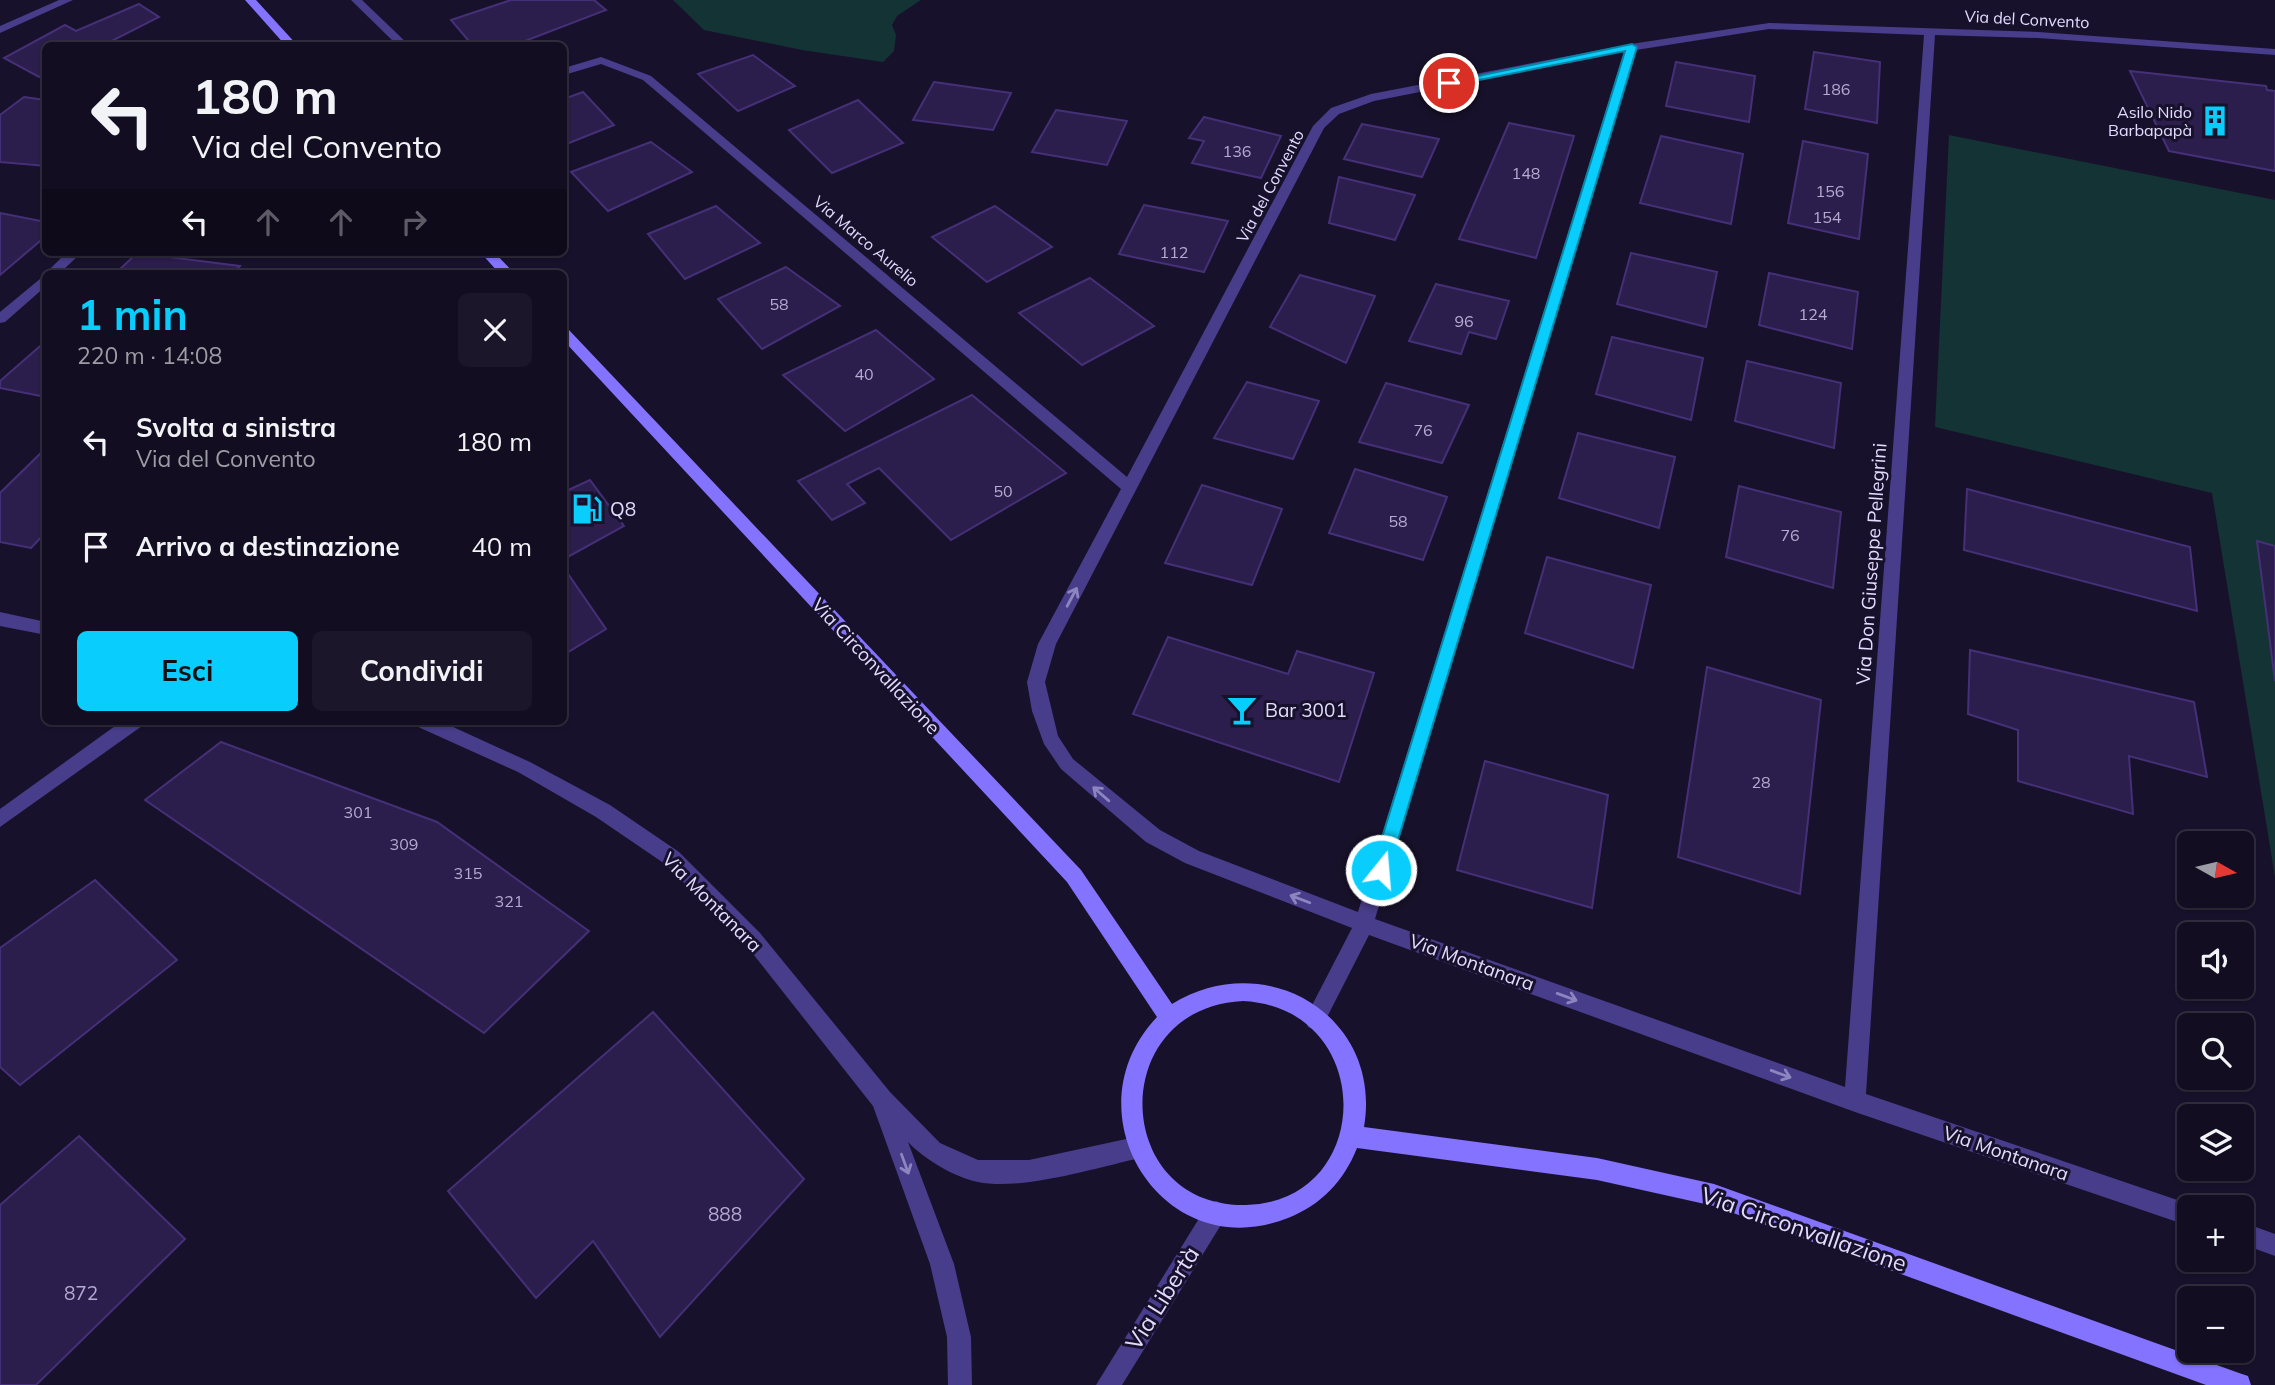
<!DOCTYPE html>
<html lang="it">
<head>
<meta charset="utf-8">
<style>
  :root { --surface:#120d20; --page:#1b1629; --text:#f1f3f6; --muted:#9c9ca5; --line:#312d3e; --accent:#09cefd }
  body { margin:0; font-family:Mulish,sans-serif; background:var(--page); color:var(--text); height:100vh; display:flex; flex-direction:column; font-size:26px; white-space:nowrap }
  * { box-sizing:border-box; margin:0 }
  p { font-size:23px; color:var(--muted) }
  .icon { flex:none; width:38px; height:38px; fill:none; stroke:currentColor; stroke-width:2; stroke-linecap:round; stroke-linejoin:round }
  .map { position:relative; flex:1; overflow:hidden }
  .details { position:absolute; left:42px; top:270px; width:525px; height:455px; display:flex; flex-direction:column; background:var(--surface); border-radius:10px; box-shadow:0 2px 5px #0004,0 0 0 2px var(--line) }
  .details>* { flex:none }
  .hud { position:absolute; left:42px; top:42px; width:525px; height:214px; border-radius:10px; box-shadow:0 2px 5px #0004,0 0 0 2px var(--line); background:#120d20; color:var(--text); overflow:hidden }
  .needle { width:46px; rotate:98deg }
  .controls { position:absolute; left:2177px; top:831px; display:grid; gap:14px }
  .controls a { display:grid; place-items:center; width:77px; height:77px; border-radius:10px; background:var(--surface); box-shadow:0 2px 5px #0004,0 0 0 2px var(--line); font-size:35px }
  .pin { position:absolute; display:grid; place-items:center; width:60px; height:60px; color:#fff; margin:-30px; border:4px solid #fff; border-radius:50%; box-shadow:0 2px 7px #0007 }
  .me { position:absolute; width:77px; margin:-38px; rotate:17deg; stroke-linejoin:round; filter:drop-shadow(0 0 5px #0008) }
  .turn { display:flex; align-items:center; gap:24px; height:147px; padding:0 35px; font-size:32px }
  .turn .icon { width:91px; height:91px; stroke-width:2.5 }
  .turn b { display:block; font-size:49px; line-height:60px }
  .lanes { display:flex; align-items:center; height:66px; padding:0 35px; background:#0003; justify-content:center; gap:35px; direction:ltr }
  .lanes .off { opacity:.35 }
  .round { display:grid; place-items:center; flex:none; width:74px; height:74px; border-radius:10px; background:var(--page) }
  .head { display:flex; align-items:center; justify-content:space-between; height:119px; padding:0 35px }
  h1 { font-size:42px; font-weight:700; line-height:52px; color:var(--accent) }
  .button { display:flex; gap:14px; margin-top:auto; padding:14px 35px }
  .button a { flex:1; height:80px; border-radius:10px; background:var(--accent); color:#111; font-size:28px; font-weight:700; line-height:80px; text-align:center }
  .button a+a { background:var(--page); color:var(--text) }
  ul { padding:0; list-style:none }
  li { display:flex; align-items:center; gap:21px; height:105px; padding:0 35px }
  li div { flex:1 }
  li b { display:block; font-size:26px }
  li em { font-style:normal }
  .map>svg:first-child { display:block }
  .green { fill:#143335 }
  .building { fill:#2b1d4c; stroke:#453078; stroke-width:2 }
  .lines { fill:none; stroke-linecap:round; stroke-linejoin:round }
  .minor { fill:#473d8a; fill-rule:evenodd }
  .secondary { fill:#8473fe; fill-rule:evenodd }
  .oneway { stroke:#8d85bf }
  .route { fill:#09cefd; stroke:#0686a4; stroke-width:2 }
  .labels { text-anchor:middle; dominant-baseline:central; stroke-width:6; stroke-linejoin:round; paint-order:stroke }
  .far-street-label { font-size:16px; fill:#e3dcff; stroke:#18112b }
  .number-label { font-size:16px; fill:#b5acd2 }
  .far-poi-label { font-size:16px; fill:#e3dcff; stroke:#18112b; text-anchor:end }
  .poi-label { font-size:19px; fill:#e3dcff; stroke:#18112b; text-anchor:start }
  .street-label { font-size:19px; fill:#e3dcff; stroke:#18112b }
  .near-number-label { font-size:19px; fill:#b5acd2 }
  .near-street-label { font-size:23px; fill:#e3dcff; stroke:#18112b }
</style>
</head>
<body>
<div class="map">
<svg width="2275" height="1385" viewBox="0 0 2275 1385">
  <rect width="100%" height="100%" fill="#18112b"/>
  <g class="green">
    <path d="M673,0H921L897,16L892,25L896,35L894,51L883,62L802,50L704,30Z"/>
    <path d="M1949,135L2275,200V877L2212,493L1935,427Z"/>
  </g>
  <g class="building">
    <path d="M511,0H594L606,10L512,46H473L451,20Z"/>
    <path d="M139,4L159,17L102,46H46V74L39,77L4,58L65,25L76,31Z"/>
    <path d="M1814,52L1880,62L1877,123L1805,109Z"/>
    <path d="M753,55L795,86L738,111L698,74Z"/>
    <path d="M1676,62L1755,76L1749,122L1666,106Z"/>
    <path d="M2130,71L2266,86L2267,90L2275,91V171L2169,151Z"/>
    <path d="M934,82L1011,93L993,130L913,120Z"/>
    <path d="M583,92L614,125L564,145V99Z"/>
    <path d="M24,97L46,100V166L0,162V115Z"/>
    <path d="M858,100L903,143L832,173L789,130Z"/>
    <path d="M1056,110L1127,121L1107,165L1032,152Z"/>
    <path d="M1204,117L1281,136L1261,178L1192,163L1204,141L1189,138Z"/>
    <path d="M1509,123L1574,136L1536,258L1459,239Z"/>
    <path d="M1362,124L1439,139L1422,177L1344,159Z"/>
    <path d="M1661,136L1743,154L1731,224L1640,203Z"/>
    <path d="M1803,141L1868,154L1859,239L1788,223Z"/>
    <path d="M651,142L692,172L608,211L571,172Z"/>
    <path d="M1339,177L1415,195L1395,240L1329,223Z"/>
    <path d="M1144,205L1228,221L1204,272L1119,254Z"/>
    <path d="M716,206L760,243L685,279L648,234Z"/>
    <path d="M995,206L1052,247L987,282L932,237Z"/>
    <path d="M0,213L46,222V236L0,275Z"/>
    <path d="M137,253L240,266L233,273H116Z"/>
    <path d="M1631,253L1717,272L1706,327L1617,304Z"/>
    <path d="M786,267L840,306L762,349L718,299Z"/>
    <path d="M1769,273L1858,292L1852,349L1759,325Z"/>
    <path d="M1300,275L1375,296L1346,363L1270,327Z"/>
    <path d="M1090,278L1154,326L1082,365L1019,313Z"/>
    <path d="M1436,284L1509,301L1496,339L1469,332L1461,354L1409,341Z"/>
    <path d="M876,330L934,379L845,431L783,375Z"/>
    <path d="M1612,337L1703,358L1691,420L1596,394Z"/>
    <path d="M46,341V397L0,388V381Z"/>
    <path d="M1747,361L1841,383L1834,448L1735,421Z"/>
    <path d="M1247,382L1319,401L1293,459L1214,438Z"/>
    <path d="M1386,383L1469,405L1442,463L1359,442Z"/>
    <path d="M972,395L1066,473L951,540L879,468L847,484L865,503L832,520L798,481Z"/>
    <path d="M1578,433L1675,457L1659,528L1559,498Z"/>
    <path d="M46,448V532L31,548L0,542V493Z"/>
    <path d="M1355,469L1447,497L1423,560L1329,533Z"/>
    <path d="M590,480L624,526L564,559V492Z"/>
    <path d="M1202,485L1282,509L1252,585L1165,563Z"/>
    <path d="M1739,486L1841,512L1833,588L1726,557Z"/>
    <path d="M1967,489L2190,547L2197,611L1964,550Z"/>
    <path d="M2257,541L2275,546V681Z"/>
    <path d="M1547,557L1651,585L1633,668L1525,633Z"/>
    <path d="M564,568L606,629L565,654L564,653Z"/>
    <path d="M1168,637L1288,674L1297,651L1374,673L1339,782L1133,714Z"/>
    <path d="M1970,650L2194,702L2207,777L2129,756L2133,814L2018,781V730L1968,714Z"/>
    <path d="M1707,667L1821,700L1800,894L1678,857Z"/>
    <path d="M221,742L437,822L589,931L484,1033L145,800Z"/>
    <path d="M1485,761L1608,795L1592,908L1457,870Z"/>
    <path d="M95,880L177,960L20,1085L0,1067V948Z"/>
    <path d="M653,1012L804,1179L660,1337L593,1241L536,1298L448,1191Z"/>
    <path d="M79,1136L185,1239L36,1385H0V1205Z"/>
  </g>
  <g class="lines">
    <g class="minor">
      <path d="M59,0H73L0,33V26Z"/>
      <path d="M351,0H362L410,46H398Z"/>
      <path d="M1769,23L2038,32L2275,49V55L2038,38L1935,35L1866,1094L2189,1204L2197,1208H2189V1226L1855,1112L1369,935L1322,1027L1315,1030L1308,1027L1305,1020L1308,1013L1352,928L1185,863L1146,842L1061,769L1044,744L1032,711L1027,682L1038,644L1121,489L643,80L601,64L564,75V68L601,57L651,76L1127,477L1313,126L1331,108L1371,94L1631,44ZM1769,29L1924,35L1845,1087L1375,919L1636,50ZM1624,52L1358,912L1199,851L1160,830L1073,759L1058,736L1045,682L1056,644L1324,128L1339,114L1374,101Z"/>
      <path d="M67,252H82L60,273H46Z"/>
      <path d="M46,274V286L5,322L0,323V312Z"/>
      <path d="M0,612L46,622V635L0,626Z"/>
      <path d="M122,721H145L142,726L0,827V809Z"/>
      <path d="M413,721H440L530,762L610,805L679,852L760,933L890,1092L940,1143L978,1160H1029L1140,1136L1148,1139L1151,1147L1148,1155L1140,1158C1096,1168 1021,1191 978,1182C954,1177 924,1159 908,1142L954,1264L971,1337L972,1385H948L947,1337L930,1264L873,1106L746,945L665,864L596,817L518,772L416,726Z"/>
      <path d="M1216,1201L1224,1204L1227,1212L1224,1220L1122,1385H1096L1208,1204Z"/>
      <path d="M2242,1222L2275,1234V1256L2242,1244Z"/>
    </g>
    <g class="secondary">
      <path d="M245,0H256L298,46H286Z"/>
      <path d="M480,252H494L514,273H499Z"/>
      <path d="M564,328L569,330L1081,870L1172,1004C1265,946 1383,1016 1364,1127L1597,1158L1714,1184L2239,1373L2248,1376L2251,1385H2206L1714,1206L1597,1180L1357,1148C1344,1181 1321,1205 1288,1218C1163,1268 1066,1113 1157,1017L1067,882L564,341ZM1243,1001C1377,1008 1376,1202 1246,1205C1112,1208 1105,1008 1243,1001Z"/>
    </g>
  </g>
  <defs><path id="oneway-shaft" d="M-6 0H5M1.5-3L5.5 0L1.5 3" fill="none" stroke-width="1.6" stroke-linecap="round" stroke-linejoin="round" transform="scale(1.75)"/></defs>
  <g class="oneway">
    <use href="#oneway-shaft" transform="translate(1072 597) rotate(-62)"/>
    <use href="#oneway-shaft" transform="translate(1101 794) rotate(-139)"/>
    <use href="#oneway-shaft" transform="translate(1300 899) rotate(-159)"/>
    <use href="#oneway-shaft" transform="translate(1567 997) rotate(20)"/>
    <use href="#oneway-shaft" transform="translate(1781 1074) rotate(20)"/>
    <use href="#oneway-shaft" transform="translate(905 1164) rotate(70)"/>
  </g>
  <path class="route" d="M1632,44L1637,47L1389,870L1387,876L1381,878L1374,876L1372,870L1625,51L1449,86L1444,83Z"/>
  <defs>
    <g id="building-bare" transform="scale(2.415)"><path d="M-4-6H4V6H1V3H-1V6H-4ZM-2.5-4.3h1.7v1.8h-1.7ZM.8-4.3h1.7v1.8H.8ZM-2.5-1h1.7V.8h-1.7ZM.8-1h1.7V.8H.8Z" fill="#09cefd" stroke="#18112b" stroke-width="2.5" paint-order="stroke"/></g>
    <g id="fuel-bare" transform="scale(2.415)"><path d="M-5.5-6h7V0h2V4h1.3V-2.5L3-4.5l.8-.8L6-3V5H2.5V1h-1V6h-7ZM-4.2-4.7v3.2H.2V-4.7Z" fill="#09cefd" stroke="#18112b" stroke-width="2.5" paint-order="stroke"/></g>
    <g id="bar-bare" transform="scale(2.415)"><path d="M-6-5H6L.8 .8V4.5H3.5V6h-7V4.5H-.8V.8Z" fill="#09cefd" stroke="#18112b" stroke-width="2.5" paint-order="stroke"/></g>
  </defs>
  <g fill-rule="evenodd">
    <use href="#building-bare" x="2215" y="121"/>
    <use href="#fuel-bare" x="587" y="509"/>
    <use href="#bar-bare" x="1242" y="710"/>
  </g>
  <g class="labels">
    <g class="far-street-label">
      <text transform="translate(2027 19) rotate(3)">Via del Convento</text>
      <text transform="translate(1270 186) rotate(-62)">Via del Convento</text>
      <text transform="translate(866 241) rotate(40)">Via Marco Aurelio</text>
    </g>
    <g class="number-label">
      <text x="1836" y="89">186</text>
      <text x="1237" y="151">136</text>
      <text x="1526" y="173">148</text>
      <text x="1830" y="191">156</text>
      <text x="1827" y="217">154</text>
      <text x="1174" y="252">112</text>
      <text x="779" y="304">58</text>
      <text x="1813" y="314">124</text>
      <text x="1464" y="321">96</text>
      <text x="864" y="374">40</text>
      <text x="1423" y="430">76</text>
      <text x="1003" y="491">50</text>
      <text x="1398" y="521">58</text>
      <text x="1790" y="535">76</text>
      <text x="1761" y="782">28</text>
      <text x="358" y="812">301</text>
      <text x="404" y="844">309</text>
      <text x="468" y="873">315</text>
      <text x="509" y="901">321</text>
    </g>
    <g class="far-poi-label">
      <text x="2192" y="112">Asilo Nido<tspan x="2192" dy="18">Barbapapà</tspan></text>
    </g>
    <g class="poi-label">
      <text x="610" y="509">Q8</text>
      <text x="1265" y="710">Bar 3001</text>
    </g>
    <g class="street-label">
      <text transform="translate(1871 564) rotate(-86)">Via Don Giuseppe Pellegrini</text>
      <text transform="translate(876 666) rotate(47)">Via Circonvallazione</text>
      <text transform="translate(712 902) rotate(45)">Via Montanara</text>
      <text transform="translate(1472 962) rotate(20)">Via Montanara</text>
      <text transform="translate(2006 1153) rotate(19)">Via Montanara</text>
    </g>
    <g class="near-number-label">
      <text x="725" y="1214">888</text>
      <text x="81" y="1293">872</text>
    </g>
    <g class="near-street-label">
      <text transform="translate(1804 1229) rotate(19)">Via Circonvallazione</text>
      <text transform="translate(1162 1298) rotate(-58)">Via Libertà</text>
    </g>
  </g>
</svg>
<div class="controls">
<a><svg class="needle" viewBox="-14 -14 28 28"><path d="M0-13l5 13h-10z" fill="#e53935"/><path d="M0 13l5-13h-10z" fill="#9c9ca5"/></svg></a>
<a><svg class="icon" aria-label="sound" viewBox="0 0 24 24"><path d="M4 9h4l5-4v14l-5-4H4zM17 9q2 3 0 6"/></svg></a>
<a><svg class="icon" aria-label="search" viewBox="0 0 24 24"><circle cx="10" cy="10" r="6"/><path d="M15 15l6 6"/></svg></a>
<a><svg class="icon" aria-label="layers" viewBox="0 0 24 24"><path d="M12 4l9 5-9 5-9-5zM3 14l9 5 9-5"/></svg></a>
<a>+</a>
<a>−</a>
</div>
<div class="pin" style="left:1449px;top:83px;background:#d93025"><svg class="icon" aria-label="arrive" viewBox="0 0 24 24"><path d="M6 21V4h12l-3 4 3 4H6"/></svg></div>
<svg class="me" style="left:1381px;top:870px" viewBox="-20 -20 40 40"><circle r="17" fill="#09cefd" stroke="#fff" stroke-width="3"/><path d="M0-11L8 9 0 5-8 9z" fill="#fff"/></svg>
<div class="hud">
<div class="turn"><svg class="icon" aria-label="left" viewBox="0 0 24 24"><path d="M17 20v-9H6M10 6l-5 5 5 5"/></svg><div><b>180 m</b>Via del Convento</div></div>
<div class="lanes"><svg class="icon" aria-label="left" viewBox="0 0 24 24"><path d="M17 20v-9H6M10 6l-5 5 5 5"/></svg><svg class="icon off" aria-label="ahead" viewBox="0 0 24 24"><path d="M12 20V5M6 11l6-6 6 6"/></svg><svg class="icon off" aria-label="ahead" viewBox="0 0 24 24"><path d="M12 20V5M6 11l6-6 6 6"/></svg><svg class="icon off" aria-label="right" viewBox="0 0 24 24"><path d="M7 20v-9h11M14 6l5 5-5 5"/></svg></div>
</div>
<section class="details">
<div class="head"><div><h1>1 min</h1><p>220 m · 14:08</p></div><a class="round"><svg class="icon" aria-label="close" viewBox="0 0 24 24"><path d="M6 6l12 12M18 6L6 18"/></svg></a></div>
<ul>
<li><svg class="icon" aria-label="left" viewBox="0 0 24 24"><path d="M17 20v-9H6M10 6l-5 5 5 5"/></svg><div><b>Svolta a sinistra</b><p>Via del Convento</p></div><em>180 m</em></li>
<li><svg class="icon" aria-label="arrive" viewBox="0 0 24 24"><path d="M6 21V4h12l-3 4 3 4H6"/></svg><div><b>Arrivo a destinazione</b></div><em>40 m</em></li>
</ul>
<div class="button"><a>Esci</a><a>Condividi</a></div>
</section>
</div>
</body>
</html>
